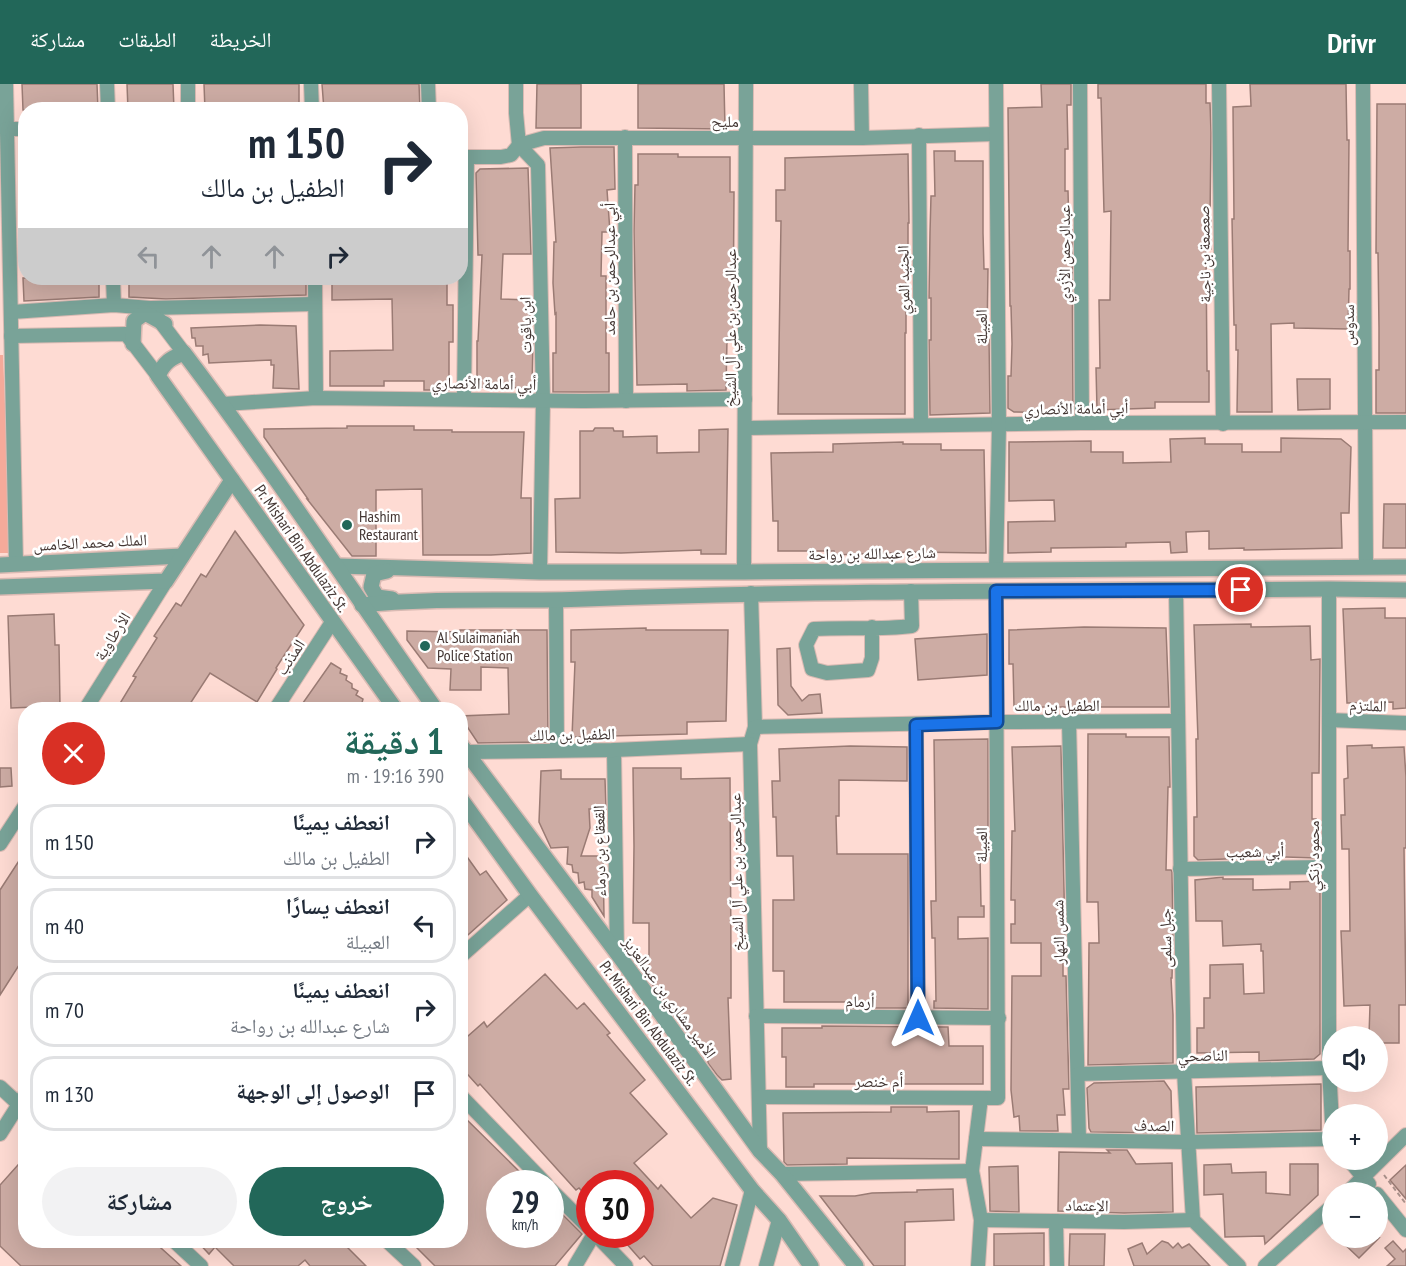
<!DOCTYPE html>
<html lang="ar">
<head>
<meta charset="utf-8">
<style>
  :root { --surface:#fff; --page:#f2f2f3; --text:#1f2937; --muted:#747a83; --line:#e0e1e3; --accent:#226759 }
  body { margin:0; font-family:"PT Sans Narrow","Noto Naskh Arabic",sans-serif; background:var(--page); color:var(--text); direction:rtl; height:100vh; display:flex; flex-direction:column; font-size:22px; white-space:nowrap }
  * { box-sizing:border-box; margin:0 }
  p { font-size:20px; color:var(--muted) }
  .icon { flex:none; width:33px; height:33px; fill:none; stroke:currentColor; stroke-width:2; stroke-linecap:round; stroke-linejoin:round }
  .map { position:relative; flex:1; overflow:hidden; direction:ltr }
  .side { position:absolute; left:18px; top:618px; width:450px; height:546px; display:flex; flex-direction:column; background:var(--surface); border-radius:24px; box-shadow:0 6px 24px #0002; direction:rtl }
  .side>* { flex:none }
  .guide { position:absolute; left:18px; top:18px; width:450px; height:183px; border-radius:24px; box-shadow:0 6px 24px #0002; direction:rtl; background:#fff; color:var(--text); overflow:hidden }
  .tools { position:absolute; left:1322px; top:942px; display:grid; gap:12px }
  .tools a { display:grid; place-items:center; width:66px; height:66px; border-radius:50%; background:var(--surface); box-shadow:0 6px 24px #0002; font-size:30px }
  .speed { position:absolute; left:486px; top:1086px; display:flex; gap:12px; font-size:30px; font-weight:700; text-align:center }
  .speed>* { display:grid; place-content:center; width:78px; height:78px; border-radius:50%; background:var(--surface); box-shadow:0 6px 24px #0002; line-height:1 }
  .speed small { font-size:15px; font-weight:400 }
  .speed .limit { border:9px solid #d22; background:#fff; color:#111 }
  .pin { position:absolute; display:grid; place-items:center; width:51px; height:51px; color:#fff; margin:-26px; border:3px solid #fff; border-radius:50%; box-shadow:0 2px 6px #0007 }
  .me { position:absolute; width:66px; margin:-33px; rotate:0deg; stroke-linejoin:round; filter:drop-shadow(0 0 4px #0008) }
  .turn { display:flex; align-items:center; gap:21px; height:126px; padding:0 24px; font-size:27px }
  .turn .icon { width:78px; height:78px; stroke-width:2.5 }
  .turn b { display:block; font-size:42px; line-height:51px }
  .lanes { display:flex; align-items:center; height:57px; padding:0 24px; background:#0003; justify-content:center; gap:30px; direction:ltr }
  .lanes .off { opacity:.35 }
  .round { display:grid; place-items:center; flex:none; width:63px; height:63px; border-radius:32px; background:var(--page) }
  .summary { display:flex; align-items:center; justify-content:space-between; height:102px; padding:0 24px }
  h1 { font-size:36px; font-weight:700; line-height:45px; color:var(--accent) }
  .action { display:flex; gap:12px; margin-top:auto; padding:12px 24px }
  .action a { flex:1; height:69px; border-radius:36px; background:var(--accent); color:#fff; font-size:24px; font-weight:700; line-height:69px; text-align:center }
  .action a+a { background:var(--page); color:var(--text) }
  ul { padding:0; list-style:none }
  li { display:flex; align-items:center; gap:18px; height:75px; margin:0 12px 9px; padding:0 12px; border:3px solid var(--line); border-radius:24px }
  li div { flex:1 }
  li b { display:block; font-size:22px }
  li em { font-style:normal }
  header { display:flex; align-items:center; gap:36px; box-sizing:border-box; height:84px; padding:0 30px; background:var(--accent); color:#fff }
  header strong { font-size:28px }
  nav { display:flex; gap:33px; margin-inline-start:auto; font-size:21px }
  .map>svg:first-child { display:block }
  .green { fill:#f5aa9a }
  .building { fill:#cdaca4; stroke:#9a7b74; stroke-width:1.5 }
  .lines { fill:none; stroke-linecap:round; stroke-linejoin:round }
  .minor-casing { stroke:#d9bab3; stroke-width:16 }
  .tertiary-casing { stroke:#d9bab3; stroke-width:18 }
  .path { stroke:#aa918b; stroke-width:2; stroke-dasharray:4.5 3; stroke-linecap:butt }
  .minor { stroke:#79a398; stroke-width:14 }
  .tertiary { stroke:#79a398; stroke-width:15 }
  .route-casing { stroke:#114b97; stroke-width:15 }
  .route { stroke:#1a73e8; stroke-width:10 }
  .poi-dot { fill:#226759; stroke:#fff; stroke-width:2 }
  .labels { text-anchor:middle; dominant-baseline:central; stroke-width:5; stroke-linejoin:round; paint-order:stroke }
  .street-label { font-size:16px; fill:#433633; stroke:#fff }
  .poi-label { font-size:16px; fill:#433633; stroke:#fff; text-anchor:start }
</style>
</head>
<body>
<header>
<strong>Drivr</strong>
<nav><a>الخريطة</a><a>الطبقات</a><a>مشاركة</a></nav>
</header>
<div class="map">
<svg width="1406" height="1182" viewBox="0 0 1406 1182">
  <rect width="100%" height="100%" fill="#fedbd3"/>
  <path class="green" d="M0,271H3L11,469H0Z"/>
  <g class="building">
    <path d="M22,0H97L98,26H23Z"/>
    <path d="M127,0H173L174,26H128Z"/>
    <path d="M204,0H299V24L205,26Z"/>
    <path d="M322,0H419L420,26H324Z"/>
    <path d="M537,0H581V44H536Z"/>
    <path d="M638,0H724L725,45L638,44Z"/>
    <path d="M1041,0H1071V21H1067L1068,65H1065V107H1068L1069,146H1072L1073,325L1071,329L1014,328L1008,324V292H1011L1012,260L1011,222H1010L1008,24L1042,23Z"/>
    <path d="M1098,0H1206V19H1210L1211,49L1210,135H1211V165L1206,166L1207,287H1209V318H1155V324L1097,326L1096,284H1100L1099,216H1110L1111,127L1104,128L1101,14H1098Z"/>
    <path d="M1250,0H1346L1347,56H1349L1348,167H1350V205H1349L1348,245L1294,244V239L1271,240L1272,328H1237L1238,266H1236V241H1234L1232,135H1234L1233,23L1251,22Z"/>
    <path d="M1377,20H1406V329H1376V286H1379V244L1378,169H1376Z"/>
    <path d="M581,63H614L615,105L607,106L610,148H602L601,192H606V269H609V308H553V269H556V229L555,230L553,199L554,158H556L550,64Z"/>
    <path d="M934,67H955V77H983V149L984,185H988L987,254H989L990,329L930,331L929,256H931V214H929L930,149L931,112H935Z"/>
    <path d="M638,70H678V73H730V108H734L733,255H727L726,306L687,307V300L637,301L634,147L635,101H638Z"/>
    <path d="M908,70L909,139H908V175H906V249H905V330H778L781,137H776V106H785V74Z"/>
    <path d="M528,84L531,170H503L501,215L530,216L529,257H533L532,304L477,303V257H478L482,171H478L476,89L480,85Z"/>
    <path d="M23,194H99V213L24,217Z"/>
    <path d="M129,194H306V211L166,215L129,213Z"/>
    <path d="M332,194H447V221H453V258H449V306H424V297H384V302H330V267L393,266L392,215L332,216Z"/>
    <path d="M260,241L296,242L299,305L273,304L274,281H271V276L209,279L208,270L203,271V262H196L195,254H192L191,244Z"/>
    <path d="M1297,295H1330V325L1298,326Z"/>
    <path d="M347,342H414V346H452V348H524L521,414H531V469L491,471H423L422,405L376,406V472H352L307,415H308L264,353V345L347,344Z"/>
    <path d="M595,344H613L614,347H623V353L657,352V369L699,368V346L728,345L726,470H701V466L621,469L556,468L555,415L580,414V347H593Z"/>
    <path d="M1205,354V360H1242V368H1281V354L1341,355L1351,363L1349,429H1341L1342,464L1244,466V464L1209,465V447L1186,448L1187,468L1171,469L1170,458L1126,459V463L1051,464V468L1008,469V438L1055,437L1054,416L1009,417V358L1091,357V368H1123V379L1171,378L1170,355Z"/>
    <path d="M903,358V360H941V366H984L986,469L910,468L834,471V467H778V437H773L771,369L833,368V360Z"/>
    <path d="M1384,420H1406V464H1383Z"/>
    <path d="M235,447L304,541L276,584L277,585L257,618L210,589L186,626H116L136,593L133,592L157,554L154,552L176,519L181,522L201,490L206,493Z"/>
    <path d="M1385,524V534H1406V624L1393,625V618L1347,619L1343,525Z"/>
    <path d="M54,530L55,561H59L60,622L11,624L8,532Z"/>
    <path d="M1251,540V543L1310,542L1311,576L1320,575L1319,689H1312V735H1316V774L1252,772V774L1198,776L1194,772V733H1197L1196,655H1198L1194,541Z"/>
    <path d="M1084,543L1166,544L1169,623H1014L1013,580H1009V546Z"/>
    <path d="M646,544V546H728L726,637L687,638V650L572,653L575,578H571V546Z"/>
    <path d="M460,546H547L548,658L478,659L460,632L509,630L508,584L481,583V606H450L451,585L428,584L407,556V547L460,548Z"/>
    <path d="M987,550V591L918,596L915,555Z"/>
    <path d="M790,564L791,602L802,617L809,611L820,610L822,629L788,631L778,621L777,565Z"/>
    <path d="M331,579L341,585L340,589L347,592L346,596L352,600V604L358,607L356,611L363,615L360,626H298Z"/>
    <path d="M1088,650H1126V653H1169L1170,703H1168L1166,786H1171L1172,788L1173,853L1172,894H1171L1173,931V979L1088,981L1089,859H1099L1098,818H1087Z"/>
    <path d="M988,655V773H980L981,822H984V833H958V855L988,854V925L934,924V917H936L935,854H932L931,817H936L934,656Z"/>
    <path d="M1372,661V664L1404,663L1406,693V764H1404L1406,921H1399V959H1377V952H1369L1370,921L1344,922L1341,847H1350L1349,765H1342L1341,731H1345L1344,695L1348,694L1347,662Z"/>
    <path d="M850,662L907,663V697L839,696V732H836L837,770H908V924H853V918H784V887H773V816H794L793,772H777L776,733H773L772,697H780L779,665Z"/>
    <path d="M1061,662L1065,853H1063V892H1066L1069,1005H1063L1065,1031H1057L1058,1047H1020L1019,1032L1014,1033L1011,1006L1012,892H1041V859H1011V840H1015V816H1011L1012,747H1015L1012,663Z"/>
    <path d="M0,684H11L12,702L0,703Z"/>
    <path d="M633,684H681V695L730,694L731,876V914H728L731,995L722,996L717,991L708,979V973H704L699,962H696L647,893H649V839H633L634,762Z"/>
    <path d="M561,686V695H605L606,725H589L590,744L581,772H603L604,832L592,813V806L585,805L584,798L579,799L578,789L573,788L572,781L567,780L568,763L551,764L539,738L541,687Z"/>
    <path d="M460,763L480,791L486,787L507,816L460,858Z"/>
    <path d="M26,766V881L21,878L0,911V806Z"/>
    <path d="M1223,793V795H1253V806L1290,805V798L1320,797V970L1314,975L1259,977V968L1197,969V944H1204V914H1210V881L1243,880L1244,910L1264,909L1263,867H1261V860L1223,862L1222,837H1196L1195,796Z"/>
    <path d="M545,890L577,925L584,919L610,949L607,951L645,996L630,1009L667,1050L634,1079L658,1105L661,1101L691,1134L713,1114L737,1121L720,1182H653L644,1172L640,1175L618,1150H640V1100H590V1116L579,1104L576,1106L480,1000L478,1002L460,982V959L484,938L487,943Z"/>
    <path d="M822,942L948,943L949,962H983V1000H814V1003H786V973H782V944H822Z"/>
    <path d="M1164,997L1171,1007L1172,1045L1168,1049L1091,1048L1089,1044L1087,1004L1094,999Z"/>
    <path d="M1321,1000V1046L1197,1049L1196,1003Z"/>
    <path d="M891,1023H927V1028L959,1027V1075L847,1074V1080L787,1081L784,1078L783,1029L891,1028Z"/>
    <path d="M460,1029L532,1100H500V1150H550V1118L582,1150L555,1182H435L409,1156H460Z"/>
    <path d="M1107,1066H1127L1136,1080L1172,1079L1173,1128L1124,1129L1058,1127L1059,1068L1110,1069Z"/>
    <path d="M26,1072V1156H115L121,1162L126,1156H152L181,1182H21L0,1162V1101Z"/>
    <path d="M1231,1080L1232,1089L1266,1088V1109L1290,1111V1080H1318V1111L1265,1160L1264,1152L1225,1153L1223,1110L1204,1111V1081Z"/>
    <path d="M1406,1081V1115L1390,1096Z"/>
    <path d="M1018,1082L1019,1128L990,1127L989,1083Z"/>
    <path d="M953,1105L954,1136L905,1138V1182H874L820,1112H855L872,1109L917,1108V1106Z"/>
    <path d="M1044,1149V1182H994V1150Z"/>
    <path d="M1070,1150H1105L1104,1182H1069Z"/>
    <path d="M1338,1154H1379L1359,1174Z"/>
    <path d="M196,1156H340L366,1182H310L305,1176L298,1182H234L215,1163L209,1170Z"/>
    <path d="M1162,1157L1168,1159L1173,1164L1178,1159L1182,1164L1189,1160L1210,1182H1134L1128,1165L1142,1159L1147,1170Z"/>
    <path d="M1393,1157L1403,1168L1406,1165V1182H1387L1395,1175L1385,1164Z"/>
  </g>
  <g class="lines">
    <g class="minor-casing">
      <g id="minor">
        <path d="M6,0L16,480"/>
        <path d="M107,0L108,26"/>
        <path d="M188,0V26"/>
        <path d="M311,0L312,26"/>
        <path d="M428,0L429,26"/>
        <path d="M516,0V29L519,61L538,81L543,316L540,488"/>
        <path d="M861,0L862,54"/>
        <path d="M1080,0L1082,339"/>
        <path d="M1219,0L1223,340"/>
        <path d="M1363,0L1366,482"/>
        <path d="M6,45H26"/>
        <path d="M919,51L921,341"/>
        <path d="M625,53L626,317"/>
        <path d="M460,73H501L511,71L519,61L544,54H862L995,50"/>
        <path d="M113,194L114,221"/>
        <path d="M315,194L316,314"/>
        <path d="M150,224L314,220"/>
        <path d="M12,228L114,221L150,224L184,269"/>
        <path d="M11,252L126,250L158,292"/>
        <path d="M464,314L467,73"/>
        <path d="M223,320L316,314L584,317L745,315"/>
        <path d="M746,344L1082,339L1406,338"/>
        <path d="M996,486L999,342L996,0"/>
        <path d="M744,488L746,0"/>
        <path d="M1329,505V984L1332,1039"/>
        <path d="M1176,506L1184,988L1193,1136L1239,1182"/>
        <path d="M751,509L755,643L750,660L760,1067"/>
        <path d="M556,516L557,666"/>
        <path d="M872,543V574L868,586L827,589L812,585L806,561L814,545C846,543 879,546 912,542L911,507"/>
        <path d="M85,626L166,497"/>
        <path d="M275,626L332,538"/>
        <path d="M1329,636L1406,639"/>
        <path d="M1069,638L1079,1056"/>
        <path d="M916,641L918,934"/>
        <path d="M755,643L997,638L1178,637"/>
        <path d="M614,666L617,869"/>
        <path d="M466,668L614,666L750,660"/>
        <path d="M0,760L26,720"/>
        <path d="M1180,785L1329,783"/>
        <path d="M460,873L530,811"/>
        <path d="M756,932L999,934"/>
        <path d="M1078,990L1329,984"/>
        <path d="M0,1003L25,1026"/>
        <path d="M460,1011L546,1100"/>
        <path d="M759,1013L998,1014L996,507"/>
        <path d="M0,1050L26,1009"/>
        <path d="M976,1055L1187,1058L1332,1055"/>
        <path d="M1349,1076L1369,1100"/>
        <path d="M782,1090L972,1087"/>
        <path d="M550,1105L590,1145"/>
        <path d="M1348,1108L1406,1051"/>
        <path d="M1377,1110L1406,1146"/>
        <path d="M981,1136L1124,1138L1193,1136"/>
        <path d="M1056,1137L1057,1182"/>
        <path d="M595,1150L626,1182"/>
        <path d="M173,1156L201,1182"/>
        <path d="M386,1156L414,1182"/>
        <path d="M575,1182L594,1150"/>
        <path d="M732,1182L752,1106"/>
        <path d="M766,1182L779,1136"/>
        <path d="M978,1182L981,1136L972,1087L981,1014"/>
        <path d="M1265,1182L1332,1122"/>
      </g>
    </g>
    <g class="tertiary-casing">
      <g id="tertiary">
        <path d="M133,260L134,237L145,229L165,240"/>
        <path d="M0,481L182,472"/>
        <path d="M338,482L540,488H744L1406,483"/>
        <path d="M387,487L374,490L371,503L377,513L392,515"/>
        <path d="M0,503L166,497L232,396"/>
        <path d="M362,521C436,513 511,518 585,515C833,506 1081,507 1329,505L1406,506"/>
        <path d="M396,626L158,292C164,278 171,274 184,269C272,385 352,507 436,626"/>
        <path d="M460,660L617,869L760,1067L782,1090L856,1182"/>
        <path d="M460,714L530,811L752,1106L779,1136L811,1182"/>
      </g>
    </g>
    <path class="path" d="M1384,1091L1406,1120"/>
    <use href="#minor" class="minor"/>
    <use href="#tertiary" class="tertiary"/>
  </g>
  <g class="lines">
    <g class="route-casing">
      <path id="route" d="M918,934L916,641L997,638L996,507L1241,506"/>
    </g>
    <use href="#route" class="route"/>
  </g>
  <g class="poi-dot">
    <circle cx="347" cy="441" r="6"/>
    <circle cx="425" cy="562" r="6"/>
  </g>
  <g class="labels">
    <g class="street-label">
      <text x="725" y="37">مليح</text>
      <text transform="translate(1064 170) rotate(-90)">عبدالرحمن الأزدي</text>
      <text transform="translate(1204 170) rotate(-91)">صعصعة بن ناجية</text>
      <text transform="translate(609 185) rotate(-90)">أبي عبدالرحمن بن حامد</text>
      <text transform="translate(903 196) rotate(-91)">الجنيد المري</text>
      <text transform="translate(525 241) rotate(-91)">ابن ياقوت</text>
      <text transform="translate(1348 241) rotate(-90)">سدوس</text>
      <text transform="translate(981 243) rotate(-91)">العبيلة</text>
      <text transform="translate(730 244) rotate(-90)">عبدالرحمن بن علي آل الشيخ</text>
      <text transform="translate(484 299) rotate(1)">أبي أمامة الأنصاري</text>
      <text transform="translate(1076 324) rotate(-1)">أبي أمامة الأنصاري</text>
      <text transform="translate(90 458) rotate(-3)">الملك محمد الخامس</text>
      <text transform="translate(302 464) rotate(55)">Pr. Mishari Bin Abdulaziz St.</text>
      <text transform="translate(872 469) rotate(-1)">شارع عبدالله بن رواحة</text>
      <text transform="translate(112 552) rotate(-58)">الأرطاوية</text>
      <text transform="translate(290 573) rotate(-57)">المذنب</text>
      <text x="1057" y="621">الطفيل بن مالك</text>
      <text transform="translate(1368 621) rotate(2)">الملتزم</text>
      <text transform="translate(572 650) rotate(-1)">الطفيل بن مالك</text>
      <text transform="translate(981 761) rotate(-90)">العبيلة</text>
      <text transform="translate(599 767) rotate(-91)">القعقاع بن درماء</text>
      <text transform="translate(1255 767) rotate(-1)">أبي شعيب</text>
      <text transform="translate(1313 772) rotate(-90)">محمود زنكي</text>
      <text transform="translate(736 788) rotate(-91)">عبدالرحمن بن علي آل الشيخ</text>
      <text transform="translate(1058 848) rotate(-91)">شمس النهار</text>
      <text transform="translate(1165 854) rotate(-91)">جبل سلمى</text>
      <text transform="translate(670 913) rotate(54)">الأمير مشاري بن عبدالعزيز</text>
      <text transform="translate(860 917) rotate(1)">أرمام</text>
      <text transform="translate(649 939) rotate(53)">Pr. Mishari Bin Abdulaziz St.</text>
      <text transform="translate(1203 971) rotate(-1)">الناصحي</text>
      <text x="879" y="997">أم خنصر</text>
      <text transform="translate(1154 1041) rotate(1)">الصدف</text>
      <text transform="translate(1087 1121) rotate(1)">الإعتماد</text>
    </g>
    <g class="poi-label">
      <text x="359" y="432">Hashim<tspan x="359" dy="18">Restaurant</tspan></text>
      <text x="437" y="553">Al Sulaimaniah<tspan x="437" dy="18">Police Station</tspan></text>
    </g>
  </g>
</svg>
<div class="tools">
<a><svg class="icon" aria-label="sound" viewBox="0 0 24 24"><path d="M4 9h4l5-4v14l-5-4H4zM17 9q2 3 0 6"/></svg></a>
<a>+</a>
<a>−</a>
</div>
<div class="speed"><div>29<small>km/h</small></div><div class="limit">30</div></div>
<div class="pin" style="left:1241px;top:506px;background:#d93025"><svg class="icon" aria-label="arrive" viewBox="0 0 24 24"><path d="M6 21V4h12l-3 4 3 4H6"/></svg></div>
<svg class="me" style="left:918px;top:934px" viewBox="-20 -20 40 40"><path d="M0-17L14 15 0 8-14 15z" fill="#1a73e8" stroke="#fff" stroke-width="4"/></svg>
<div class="guide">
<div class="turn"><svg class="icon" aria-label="right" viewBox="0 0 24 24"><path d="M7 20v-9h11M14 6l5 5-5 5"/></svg><div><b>150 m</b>الطفيل بن مالك</div></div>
<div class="lanes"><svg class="icon off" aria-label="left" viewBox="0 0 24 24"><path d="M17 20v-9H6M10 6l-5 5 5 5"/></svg><svg class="icon off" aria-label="ahead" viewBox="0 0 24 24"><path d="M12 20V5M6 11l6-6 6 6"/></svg><svg class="icon off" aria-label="ahead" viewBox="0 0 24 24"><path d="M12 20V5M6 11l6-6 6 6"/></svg><svg class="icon" aria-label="right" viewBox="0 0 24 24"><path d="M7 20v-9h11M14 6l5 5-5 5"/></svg></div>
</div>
<section class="side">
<div class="summary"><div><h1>1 دقيقة</h1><p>390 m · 19:16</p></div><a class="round" style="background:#d93025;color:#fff"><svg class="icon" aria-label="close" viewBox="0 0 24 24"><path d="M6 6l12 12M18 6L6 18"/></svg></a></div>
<ul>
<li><svg class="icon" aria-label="right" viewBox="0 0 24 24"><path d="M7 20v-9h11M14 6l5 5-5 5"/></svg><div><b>انعطف يمينًا</b><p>الطفيل بن مالك</p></div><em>150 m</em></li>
<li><svg class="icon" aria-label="left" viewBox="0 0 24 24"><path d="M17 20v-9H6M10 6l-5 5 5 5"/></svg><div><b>انعطف يسارًا</b><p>العبيلة</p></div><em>40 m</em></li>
<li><svg class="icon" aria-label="right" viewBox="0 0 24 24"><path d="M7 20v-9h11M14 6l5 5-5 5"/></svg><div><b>انعطف يمينًا</b><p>شارع عبدالله بن رواحة</p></div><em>70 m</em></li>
<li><svg class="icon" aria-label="arrive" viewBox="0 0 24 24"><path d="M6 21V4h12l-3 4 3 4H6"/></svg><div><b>الوصول إلى الوجهة</b></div><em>130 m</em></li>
</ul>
<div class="action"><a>خروج</a><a>مشاركة</a></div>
</section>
</div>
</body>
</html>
